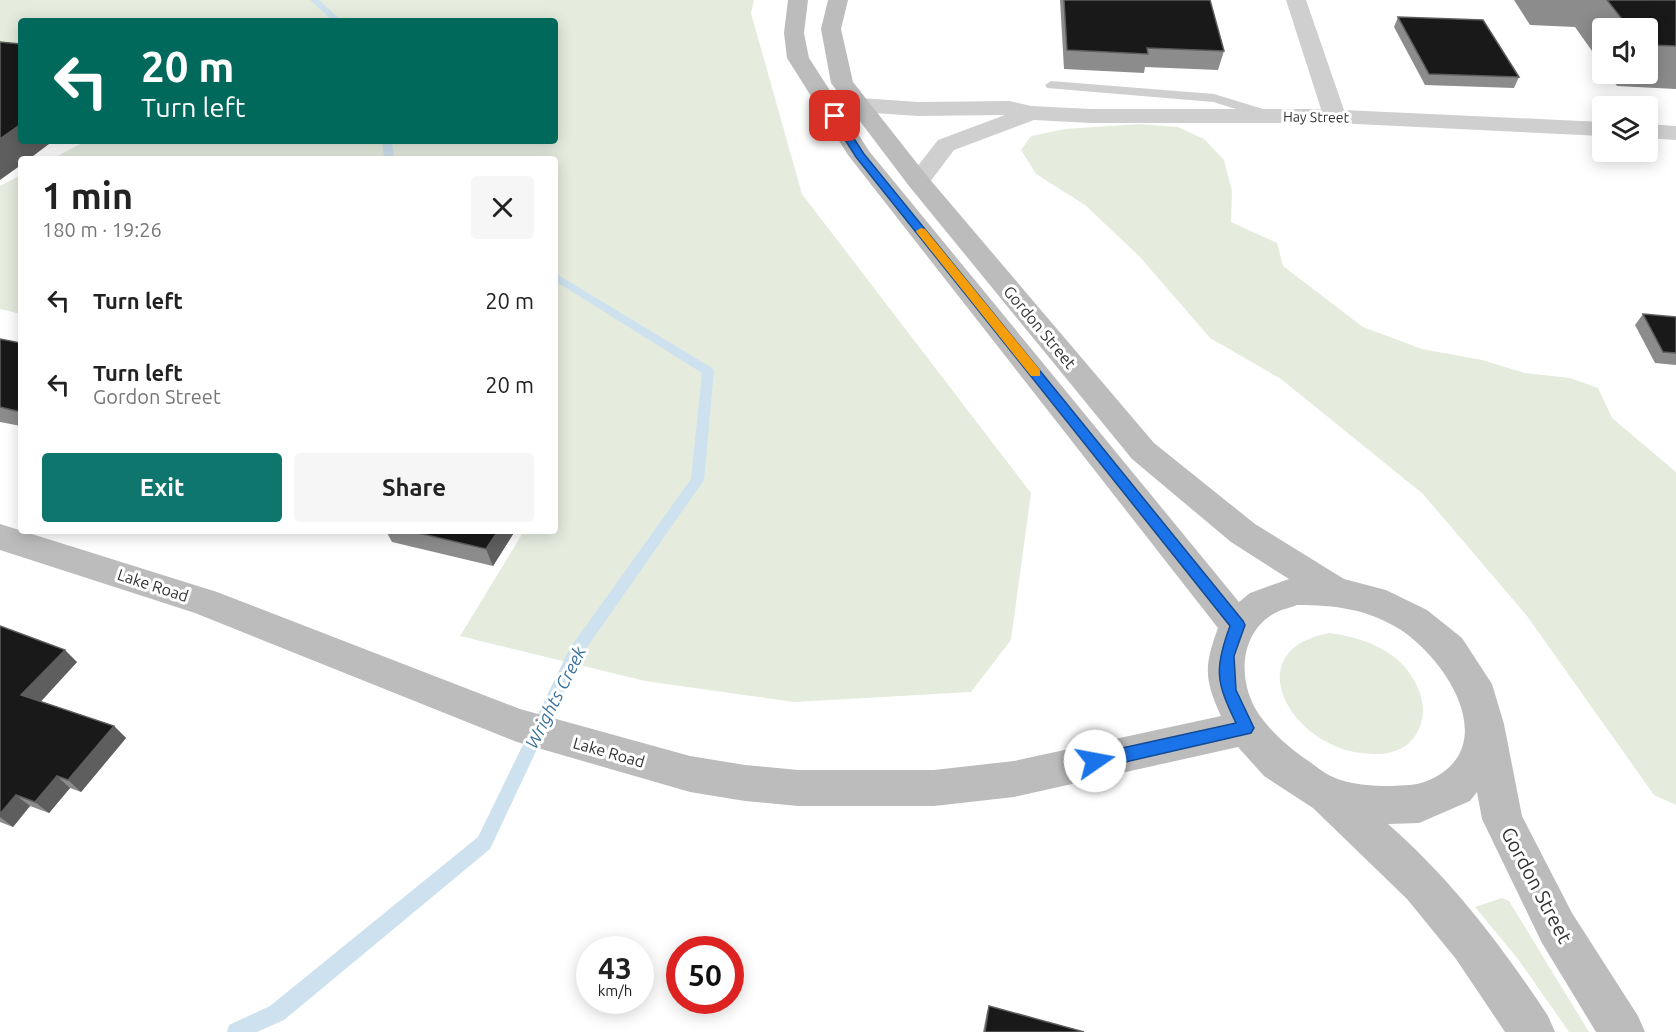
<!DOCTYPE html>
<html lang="en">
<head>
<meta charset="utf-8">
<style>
  :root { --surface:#fff; --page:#f6f6f6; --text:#222; --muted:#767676; --accent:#0f766e }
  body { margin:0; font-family:Ubuntu,sans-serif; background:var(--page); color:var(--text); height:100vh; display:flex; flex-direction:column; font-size:22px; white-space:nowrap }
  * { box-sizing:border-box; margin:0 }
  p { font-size:20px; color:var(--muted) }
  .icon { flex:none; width:33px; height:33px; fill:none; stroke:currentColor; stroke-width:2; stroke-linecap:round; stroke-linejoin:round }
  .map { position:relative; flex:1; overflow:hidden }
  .side { position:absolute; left:18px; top:156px; width:540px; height:378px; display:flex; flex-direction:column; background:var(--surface); border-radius:6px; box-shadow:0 3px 15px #0003 }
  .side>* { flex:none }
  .banner { position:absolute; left:18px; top:18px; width:540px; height:126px; border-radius:6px; box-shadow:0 3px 15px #0003; background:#00695c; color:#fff; overflow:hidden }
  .buttons { position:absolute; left:1592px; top:18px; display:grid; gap:12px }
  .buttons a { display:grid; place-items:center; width:66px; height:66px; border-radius:6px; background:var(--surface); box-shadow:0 3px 15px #0003; font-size:30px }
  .speed { position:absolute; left:576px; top:936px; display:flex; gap:12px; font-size:30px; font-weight:700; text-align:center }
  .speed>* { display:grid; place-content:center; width:78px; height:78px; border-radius:50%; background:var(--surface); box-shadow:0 3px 15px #0003; line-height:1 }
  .speed small { font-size:15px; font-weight:400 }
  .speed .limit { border:9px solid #d22; background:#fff; color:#111 }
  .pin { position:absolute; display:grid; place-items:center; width:51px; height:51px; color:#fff; margin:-26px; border-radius:12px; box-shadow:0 3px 9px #0006 }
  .me { position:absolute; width:66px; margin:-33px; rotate:78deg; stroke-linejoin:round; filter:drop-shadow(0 0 4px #0008) }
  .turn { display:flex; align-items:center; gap:21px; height:126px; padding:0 24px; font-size:27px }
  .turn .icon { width:78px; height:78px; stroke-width:2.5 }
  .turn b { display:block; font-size:42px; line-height:51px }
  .round { display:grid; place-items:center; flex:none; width:63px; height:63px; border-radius:6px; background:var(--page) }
  .head { display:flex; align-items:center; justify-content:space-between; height:102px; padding:0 24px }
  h1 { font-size:36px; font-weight:700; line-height:45px }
  .button { display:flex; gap:12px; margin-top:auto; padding:12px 24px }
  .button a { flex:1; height:69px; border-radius:6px; background:var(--accent); color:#fff; font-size:24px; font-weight:700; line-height:69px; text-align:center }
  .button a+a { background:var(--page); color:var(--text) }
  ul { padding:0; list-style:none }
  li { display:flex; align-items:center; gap:18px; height:84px; padding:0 24px }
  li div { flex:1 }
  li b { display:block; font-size:22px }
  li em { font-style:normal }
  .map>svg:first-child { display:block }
  .green { fill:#e5ecde }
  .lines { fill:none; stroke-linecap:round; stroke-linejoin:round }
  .stream { fill:#cde1ef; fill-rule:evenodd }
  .lane { fill:#cfcfcf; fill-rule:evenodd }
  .street { fill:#cfcfcf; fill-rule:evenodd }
  .secondary { fill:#bcbcbc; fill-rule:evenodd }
  .wall { fill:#8c8c8c }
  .shaded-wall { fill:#5e5e5e }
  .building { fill:#191919; stroke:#5e5e5e; stroke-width:1.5 }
  .route { fill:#1a73e8; stroke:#114b97; stroke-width:1.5 }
  .slow { fill:#f59e0b }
  .labels { text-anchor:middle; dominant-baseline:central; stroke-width:6; stroke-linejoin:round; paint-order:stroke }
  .far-street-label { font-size:14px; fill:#323232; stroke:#fff }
  .street-label { font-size:16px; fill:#323232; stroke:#fff }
  .water-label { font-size:18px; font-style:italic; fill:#3a729b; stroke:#fff }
  .near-street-label { font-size:20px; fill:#323232; stroke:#fff }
</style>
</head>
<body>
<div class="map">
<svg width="1676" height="1032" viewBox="0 0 1676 1032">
  <rect width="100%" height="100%" fill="#fff"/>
  <g class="green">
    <path d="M0,0H754L751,13L802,194L1031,493L1011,640L971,692L794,702L645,681L460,636L524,531H555V479L558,475L555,473V159H52L86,141H555V21H21V60L0,55Z"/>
    <path d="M1139,124L1178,127L1204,139L1224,160L1232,191L1231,222L1277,243L1283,266L1363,327L1422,349L1482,360L1525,373L1570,378L1598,388L1612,418L1676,472V805L1654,795L1527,616L1423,494L1281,379L1210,338L1140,257L1085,205L1036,174L1021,150L1031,136L1065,129Z"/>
    <path d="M21,175V314L0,309V186Z"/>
    <path d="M1329,633C1353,636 1373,642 1393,656C1419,676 1436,715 1410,742C1404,749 1391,753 1382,754C1366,754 1351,753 1337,747C1280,724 1247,649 1329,633Z"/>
    <path d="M1502,898L1509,901L1589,1032H1569L1518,959L1475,907Z"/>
  </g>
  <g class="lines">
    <g class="stream">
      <path d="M310,0H319L342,21H333Z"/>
      <path d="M382,141H392L394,159H384Z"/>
      <path d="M555,273L712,368L714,371L704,480L581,656L490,849L284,1020L257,1032H227L229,1025L270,1006L478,837L570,648L691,479L702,373L555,281Z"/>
    </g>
    <path class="lane" d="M1051,81L1214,94L1276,113L1278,116L1272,120L1213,102L1047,88L1045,85Z"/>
    <g class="street">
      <path d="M1286,0H1306L1344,110L1602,122V136L1335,123H1091L1034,120L954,150L927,186L918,188L909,186L906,181L938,140L1005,115L918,116L860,112L852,110L849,105L852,100L860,98L918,102L1009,101L1031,106L1091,109H1321Z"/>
      <path d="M1647,124L1676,126V140L1647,138Z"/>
    </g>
    <path class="secondary" d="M788,0H808L804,33L809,58L869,151L1239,602L1250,593L1289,579L1231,542L1132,459L909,186L831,83L821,29L828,0H848L841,29L853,82L927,176L1154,443L1255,524L1344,579L1386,590L1427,610L1462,638L1492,684L1504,724L1522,816L1572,913L1638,1016L1645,1032H1596L1542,943L1482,819L1477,792L1470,801L1419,823L1388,824C1452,880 1501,945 1548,1016L1555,1032H1505L1456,959L1407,899L1313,808L1264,776L1238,747L1014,797L934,806H798L745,801L690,792L517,742L195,613L0,550V524L217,592L520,709L690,756L745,765L798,770H934L1014,761L1221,716C1204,679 1204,666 1218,628L848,155L787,58L784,33ZM1297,605C1335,605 1368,609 1401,630C1449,662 1503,749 1427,781C1415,786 1404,785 1391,786C1373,786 1350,785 1333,777C1325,774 1317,767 1310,762C1292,750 1273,734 1260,716C1237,684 1238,633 1275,613C1282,609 1290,608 1297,605Z"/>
  </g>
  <g class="wall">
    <path d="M1060,0H1210L1224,51L1218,70L1145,67L1144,73L1064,69Z"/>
    <path d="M1514,0H1676V89L1617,86L1608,74H1647V28H1602V65L1575,27L1530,25Z"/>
    <path d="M1398,17L1519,77L1514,88L1425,85L1394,27Z"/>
    <path d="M1643,314L1676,317V365L1655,363L1635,325Z"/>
    <path d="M0,339L21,343V426L0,422Z"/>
    <path d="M386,531H515L493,566L392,542Z"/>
    <path d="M0,626L77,662L40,702L114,726L126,738L81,792L70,788L49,813L30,806L13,827L0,822Z"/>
    <path d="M989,1006L1084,1032H983L987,1012Z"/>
  </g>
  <g class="shaded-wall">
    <path d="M21,124V141H53L29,159H21V165L0,180V139Z"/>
    <path d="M498,531H515L493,566L486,549Z"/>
    <path d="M65,650L77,662L35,708L21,695Z"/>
    <path d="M114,726L126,738L81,792L68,780Z"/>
    <path d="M57,776L70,788L49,813L35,802Z"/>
    <path d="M16,795L30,806L13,827L0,817V814Z"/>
  </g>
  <g class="building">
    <path d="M1064,0H1210L1224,51L1147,48L1148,54L1067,50Z"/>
    <path d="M1607,0H1676V46L1647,45V28H1629Z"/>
    <path d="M1398,17L1483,20L1519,77L1429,74Z"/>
    <path d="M0,42L20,44L21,45V124L0,139Z"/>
    <path d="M1643,314L1676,317V353L1663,352Z"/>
    <path d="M0,339L21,343V412L0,407Z"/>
    <path d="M410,531H498L486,549Z"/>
    <path d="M0,626L65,650L21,695L114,726L68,780L57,776L35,802L16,795L0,814Z"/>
    <path d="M989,1006L1084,1032H985Z"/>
  </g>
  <path class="route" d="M831,114H838L864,154L1243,621L1245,625L1234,656L1236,690L1254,728L1251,733L1095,769L1089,767L1087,761L1089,756L1095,754L1236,723C1216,682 1214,669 1230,626L856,157L830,116Z"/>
  <path class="slow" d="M921,228L925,229L1040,370V376H1031L917,233L916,231Z"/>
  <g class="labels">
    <g class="far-street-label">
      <text transform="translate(1316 117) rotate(1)">Hay Street</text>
    </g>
    <g class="street-label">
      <text transform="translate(1040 327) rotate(50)">Gordon Street</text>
      <text transform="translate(153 585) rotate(18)">Lake Road</text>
      <text transform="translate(609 752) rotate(16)">Lake Road</text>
    </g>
    <g class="water-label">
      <text transform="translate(555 697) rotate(-63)">Wrights Creek</text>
    </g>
    <g class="near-street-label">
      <text transform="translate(1537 885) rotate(62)">Gordon Street</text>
    </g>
  </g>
</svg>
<div class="buttons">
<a><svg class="icon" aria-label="sound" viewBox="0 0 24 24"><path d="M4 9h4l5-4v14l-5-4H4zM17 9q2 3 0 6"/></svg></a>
<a><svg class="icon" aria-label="layers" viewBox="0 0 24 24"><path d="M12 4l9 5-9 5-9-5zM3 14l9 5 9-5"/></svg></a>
</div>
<div class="speed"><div>43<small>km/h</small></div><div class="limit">50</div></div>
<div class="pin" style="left:835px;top:116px;background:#d93025"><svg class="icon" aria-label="arrive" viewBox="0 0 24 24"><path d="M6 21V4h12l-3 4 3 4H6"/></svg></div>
<svg class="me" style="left:1095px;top:761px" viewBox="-20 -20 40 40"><circle r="19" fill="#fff"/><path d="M0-13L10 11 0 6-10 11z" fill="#1a73e8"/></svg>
<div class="banner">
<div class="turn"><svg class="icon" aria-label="left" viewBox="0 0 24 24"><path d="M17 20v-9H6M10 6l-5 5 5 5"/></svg><div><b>20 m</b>Turn left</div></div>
</div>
<section class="side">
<div class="head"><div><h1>1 min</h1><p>180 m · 19:26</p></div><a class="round"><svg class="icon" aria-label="close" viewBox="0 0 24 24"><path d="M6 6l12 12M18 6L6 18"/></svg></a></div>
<ul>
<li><svg class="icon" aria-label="left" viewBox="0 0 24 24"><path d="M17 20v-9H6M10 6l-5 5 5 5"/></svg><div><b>Turn left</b></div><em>20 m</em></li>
<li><svg class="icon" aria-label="left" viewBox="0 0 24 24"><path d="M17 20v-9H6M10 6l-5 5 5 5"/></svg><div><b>Turn left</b><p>Gordon Street</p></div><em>20 m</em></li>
</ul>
<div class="button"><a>Exit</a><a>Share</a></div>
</section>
</div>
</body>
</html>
